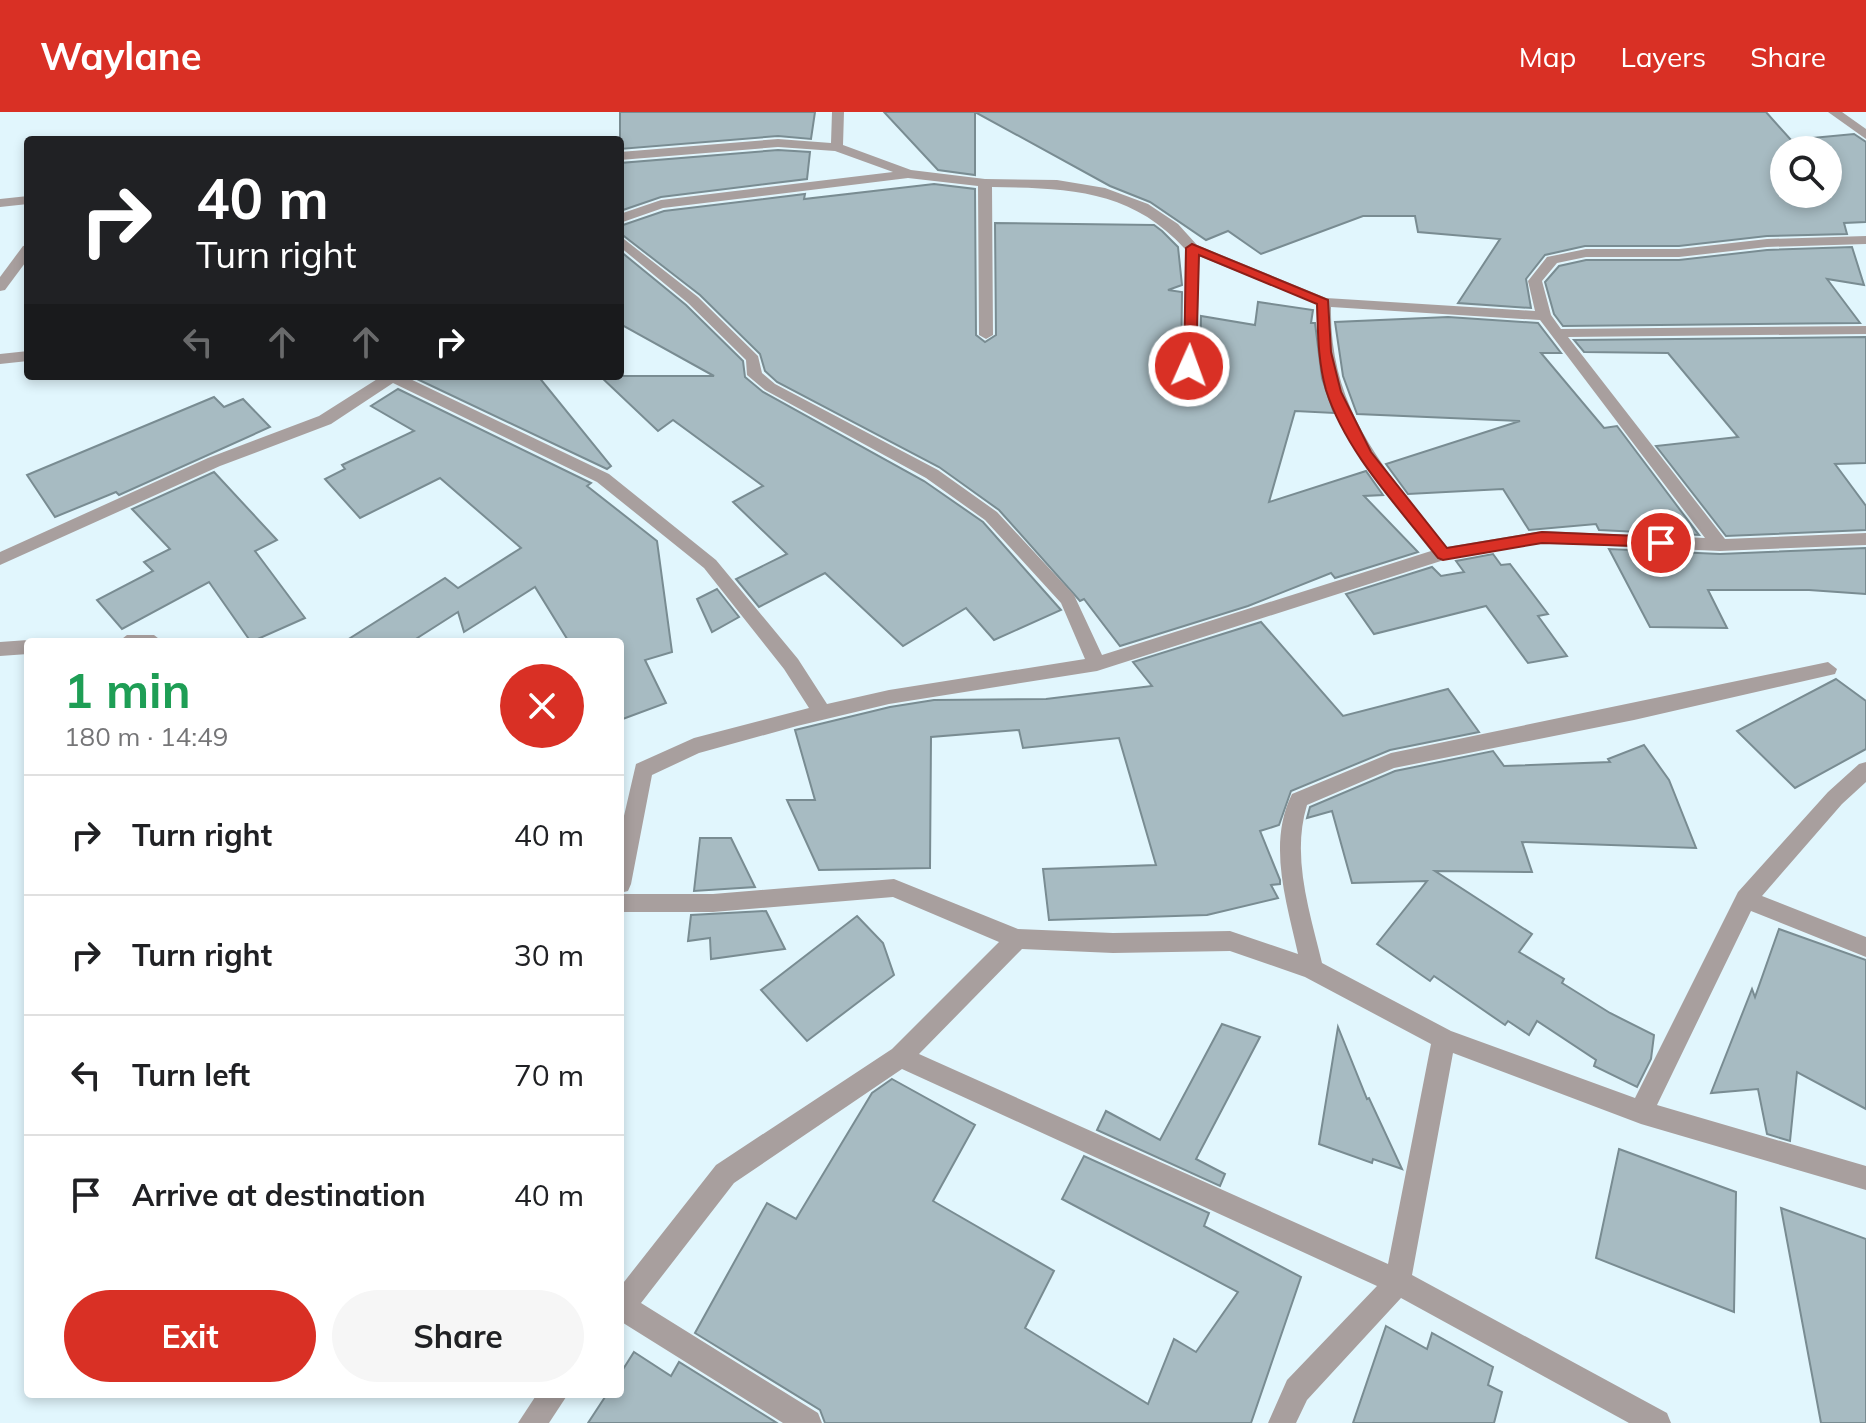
<!DOCTYPE html>
<html lang="en">
<head>
<meta charset="utf-8">
<style>
  :root { --surface:#fff; --page:#f6f6f6; --text:#202124; --muted:#757577; --line:#e0e0e0; --accent:#d93025 }
  body { margin:0; font-family:Mulish,sans-serif; background:var(--page); color:var(--text); height:100vh; display:flex; flex-direction:column; font-size:30px; white-space:nowrap }
  * { box-sizing:border-box; margin:0 }
  p { font-size:26px; color:var(--muted) }
  .icon { flex:none; width:44px; height:44px; fill:none; stroke:currentColor; stroke-width:2; stroke-linecap:round; stroke-linejoin:round }
  .map { position:relative; flex:1; overflow:hidden }
  .panel { position:absolute; left:24px; top:526px; width:600px; height:760px; display:flex; flex-direction:column; background:var(--surface); border-radius:8px; box-shadow:0 4px 12px #0003 }
  .panel>* { flex:none }
  .hud { position:absolute; left:24px; top:24px; width:600px; height:244px; border-radius:8px; box-shadow:0 4px 12px #0003; background:#202124; color:#fff; overflow:hidden }
  .controls { position:absolute; left:1770px; top:24px; display:grid; gap:16px }
  .controls a { display:grid; place-items:center; width:72px; height:72px; border-radius:50%; background:var(--surface); box-shadow:0 4px 12px #0003; font-size:40px }
  .pin { position:absolute; display:grid; place-items:center; width:68px; height:68px; color:#fff; margin:-34px; border:4px solid #fff; border-radius:50%; box-shadow:0 2px 8px #0007 }
  .me { position:absolute; width:88px; margin:-44px; rotate:2deg; stroke-linejoin:round; filter:drop-shadow(0 0 6px #0008) }
  .turn { display:flex; align-items:center; gap:28px; height:168px; padding:0 40px; font-size:36px }
  .turn .icon { width:104px; height:104px; stroke-width:2.5 }
  .turn b { display:block; font-size:56px; line-height:68px }
  .lanes { display:flex; align-items:center; height:76px; padding:0 40px; background:#0003; justify-content:center; gap:40px; direction:ltr }
  .lanes .off { opacity:.35 }
  .round { display:grid; place-items:center; flex:none; width:84px; height:84px; border-radius:42px; background:var(--page) }
  .head { display:flex; align-items:center; justify-content:space-between; height:136px; padding:0 40px }
  h1 { font-size:48px; font-weight:700; line-height:60px; color:#1e9e55 }
  .action { display:flex; gap:16px; margin-top:auto; padding:16px 40px }
  .action a { flex:1; height:92px; border-radius:48px; background:var(--accent); color:#fff; font-size:32px; font-weight:700; line-height:92px; text-align:center }
  .action a+a { background:var(--page); color:var(--text) }
  ul { padding:0; list-style:none }
  li { display:flex; align-items:center; gap:24px; height:120px; padding:0 40px; border-top:2px solid var(--line) }
  li div { flex:1 }
  li b { display:block; font-size:30px }
  li em { font-style:normal }
  header { display:flex; align-items:center; gap:48px; box-sizing:border-box; height:112px; padding:0 40px; background:var(--accent); color:#fff }
  header strong { font-size:38px }
  nav { display:flex; gap:44px; margin-inline-start:auto; font-size:28px }
  .map>svg:first-child { display:block }
  .building { fill:#a7bbc2; stroke:#798c92; stroke-width:2; fill-rule:evenodd }
  .lines { fill:none; stroke-linecap:round; stroke-linejoin:round }
  .street { fill:#a89f9e; fill-rule:evenodd }
  .route { fill:#d93025; stroke:#8d1f18; stroke-width:2 }
</style>
</head>
<body>
<header>
<strong>Waylane</strong>
<nav><a>Map</a><a>Layers</a><a>Share</a></nav>
</header>
<div class="map">
<svg width="1866" height="1311" viewBox="0 0 1866 1311">
  <rect width="100%" height="100%" fill="#e1f6fd"/>
  <g class="building">
    <path d="M620,0H815L811,27L778,24L620,37Z"/>
    <path d="M884,0H1766L1791,28L1854,22L1866,30V110L1844,111L1847,122L1767,124L1679,134H1585L1545,143L1526,167L1531,196L1458,191L1500,127L1418,120L1415,104H1363L1261,142L1228,119L1206,128L1150,90L1110,74L975,0V63L938,58ZM1784,38H1828V82H1784Z"/>
    <path d="M778,38L810,40L807,67L661,85L620,99V51Z"/>
    <path d="M934,72L975,77L976,223L985,230L996,223L995,111L1154,113L1162,119L1178,135L1182,173L1168,178L1182,180L1181,257L1184,260H1194L1200,254L1201,204L1255,213L1258,190L1313,198L1311,211H1315L1322,266L1334,301L1295,299L1269,390L1366,359L1383,383L1364,384L1418,440L1335,466L1331,461L1248,494L1120,534L1084,487L1080,489L999,398L939,355L777,270L765,259L760,242L700,183L620,121V114L664,99L805,82L804,87Z"/>
    <path d="M1852,135L1864,173L1827,167L1860,211L1563,214L1554,202L1545,170L1559,154L1586,148H1679L1767,138Z"/>
    <path d="M620,139L686,193L743,249L745,265L763,280L924,369L983,410L1061,498L994,528L966,496L903,534L825,461L759,495L736,467L787,442L733,390L763,374L673,308L658,319L600,264H714L620,212Z"/>
    <path d="M1448,205L1538,211L1561,241H1541L1604,316L1617,314L1699,423L1599,418L1596,412L1529,418L1503,377L1408,382L1386,352L1520,309L1357,302L1343,264L1335,210Z"/>
    <path d="M1866,225V351L1835,352L1866,394V418L1726,424L1656,334L1738,325L1668,241L1584,240L1574,228Z"/>
    <path d="M418,264H538L611,354L607,357L415,266Z"/>
    <path d="M398,277L591,371L587,374L657,429L672,540L645,548L666,591L620,608V530H569L535,475L464,520L458,500L411,530H344L445,466L458,476L521,436L440,366L360,406L325,367L345,357L342,353L414,319L371,294Z"/>
    <path d="M214,285L224,295L243,287L270,315L119,383L116,380L55,405L27,363Z"/>
    <path d="M214,360L277,428L255,439L305,506L251,530L209,470L122,517L97,488L153,459L144,450L170,437L132,397Z"/>
    <path d="M1866,436V482L1809,478H1708L1727,516L1650,515L1609,437L1720,442Z"/>
    <path d="M1493,442L1501,453L1510,452L1548,502L1538,504L1567,544L1528,551L1486,494L1374,522L1346,482L1432,455L1441,464L1464,460L1456,449Z"/>
    <path d="M717,477L739,505L712,520L697,487Z"/>
    <path d="M1261,510L1343,604L1448,577L1479,620L1390,638L1291,679L1279,713L1260,719L1280,768V772L1271,773L1278,786L1207,803L1049,808L1043,757L1156,753L1119,626L1023,636L1019,618L931,625L930,756L819,758L787,688H815L795,618L890,595L934,588L1046,587L1152,574L1133,550Z"/>
    <path d="M1836,567L1866,589V637L1795,676L1737,619Z"/>
    <path d="M1644,633L1669,668L1696,736L1522,730L1532,760L1435,759L1532,822L1519,840L1564,867L1562,871L1610,901L1654,923L1651,947L1637,975L1594,954L1596,948L1537,909L1529,923L1508,909L1505,913L1434,864L1430,869L1377,832L1427,769L1352,771L1332,699L1307,706L1310,695L1395,659L1493,639L1504,654L1610,650L1608,647Z"/>
    <path d="M700,726H731L755,775L694,779Z"/>
    <path d="M766,799L785,837L711,847L710,826L688,829L691,803Z"/>
    <path d="M857,804L883,831L894,863L807,929L761,878Z"/>
    <path d="M1779,817L1866,848V997L1797,960L1790,1029L1767,1022L1758,977L1711,981L1752,877L1755,885Z"/>
    <path d="M1222,912L1260,925L1196,1047L1225,1062L1220,1074L1097,1018L1106,999L1160,1028Z"/>
    <path d="M1338,915L1367,987L1369,986L1402,1057L1373,1047L1372,1051L1319,1032Z"/>
    <path d="M892,967L975,1013L933,1089L1054,1159L1025,1216L1148,1292L1174,1227L1196,1240L1238,1180L1062,1087L1084,1044L1209,1101L1204,1114L1301,1165L1251,1311H825L820,1298L695,1221L767,1091L796,1107L872,981Z"/>
    <path d="M1619,1037L1736,1080L1734,1200L1596,1146Z"/>
    <path d="M1781,1096L1866,1127V1311H1821Z"/>
    <path d="M1386,1214L1427,1237L1432,1221L1493,1255L1488,1273L1502,1280L1494,1311H1353Z"/>
    <path d="M634,1240L671,1264L679,1250L777,1311H588L607,1282H620V1262Z"/>
  </g>
  <g class="lines">
    <g class="street">
      <path d="M832,0H844L843,33L911,58L985,67L1057,68L1105,76L1148,92L1178,112L1197,133L1326,186L1535,199L1528,169L1547,145L1552,144L1586,137H1679L1767,127L1866,124V132L1767,135L1679,145H1586L1557,151L1542,169L1551,203L1561,217L1866,214V222L1568,225L1725,427L1866,421V433L1720,439L1542,431L1444,448L1097,559L889,592L797,614L699,641L652,663L631,772L628,779L620,781V721L636,652L694,626L809,596L784,557L704,456L597,370L393,271L331,312L220,354L0,453V440L208,346L319,304L382,264H404L609,362L716,448L798,547L827,592L889,578L1085,547L1061,491L985,408L926,366L765,278L747,263L746,248L688,191L620,135V124L698,185L758,244L762,261L775,272L938,358L997,400L1074,483L1102,543L1431,439C1368,359 1314,301 1317,192L1199,144L1197,254L1194,257H1184L1185,137C1131,77 1067,76 992,75L993,223L986,227L979,223L978,74L908,66L663,96L620,111V102L661,88L893,60L835,39L778,35L620,48V40L778,27L831,31ZM1331,195L1540,208L1705,426L1542,419L1447,435C1386,359 1329,298 1331,195Z"/>
      <path d="M1828,0H1842L1866,17V27Z"/>
      <path d="M28,84V92L0,95V87Z"/>
      <path d="M28,133V147L5,178L0,179V165L23,134Z"/>
      <path d="M28,239V249L0,252V242Z"/>
      <path d="M127,523H154L163,530H118Z"/>
      <path d="M28,528L34,530H28V542L0,544V530Z"/>
      <path d="M1828,550L1837,557L1835,562L1634,608L1394,656L1307,693C1291,745 1310,800 1322,851L1451,919L1635,986L1738,780L1828,680L1859,652L1866,650V670L1842,692L1762,784L1866,825V845L1751,799L1657,993L1866,1054V1078L1641,1012L1453,941L1412,1163L1667,1301L1671,1311H1629L1401,1186L1307,1288L1296,1311H1268L1287,1268L1377,1174L902,957L734,1071L641,1191L818,1301L822,1311H783L620,1209V1175L716,1053L892,937L999,830L893,785L713,800H620V782H713L894,767L1018,817L1113,821L1230,819L1298,842C1287,791 1267,732 1292,682L1391,641ZM1022,837L1113,841L1230,839L1305,865L1431,932L1388,1152L919,942Z"/>
      <path d="M537,1282H568L549,1311H518Z"/>
    </g>
  </g>
  <path class="route" d="M1192,132L1328,188L1331,240L1341,280L1371,340L1447,436L1542,420L1661,425L1666,427V435L1542,431L1443,448L1438,446C1398,394 1346,341 1326,278C1318,249 1318,222 1317,192L1199,143L1196,254L1189,258L1184,257L1186,136Z"/>
</svg>
<div class="controls">
<a><svg class="icon" aria-label="search" viewBox="0 0 24 24"><circle cx="10" cy="10" r="6"/><path d="M15 15l6 6"/></svg></a>
</div>
<div class="pin" style="left:1661px;top:431px;background:#d93025"><svg class="icon" aria-label="arrive" viewBox="0 0 24 24"><path d="M6 21V4h12l-3 4 3 4H6"/></svg></div>
<svg class="me" style="left:1189px;top:254px" viewBox="-20 -20 40 40"><circle r="17" fill="#d93025" stroke="#fff" stroke-width="3"/><path d="M0-11L8 9 0 5-8 9z" fill="#fff"/></svg>
<div class="hud">
<div class="turn"><svg class="icon" aria-label="right" viewBox="0 0 24 24"><path d="M7 20v-9h11M14 6l5 5-5 5"/></svg><div><b>40 m</b>Turn right</div></div>
<div class="lanes"><svg class="icon off" aria-label="left" viewBox="0 0 24 24"><path d="M17 20v-9H6M10 6l-5 5 5 5"/></svg><svg class="icon off" aria-label="ahead" viewBox="0 0 24 24"><path d="M12 20V5M6 11l6-6 6 6"/></svg><svg class="icon off" aria-label="ahead" viewBox="0 0 24 24"><path d="M12 20V5M6 11l6-6 6 6"/></svg><svg class="icon" aria-label="right" viewBox="0 0 24 24"><path d="M7 20v-9h11M14 6l5 5-5 5"/></svg></div>
</div>
<section class="panel">
<div class="head"><div><h1>1 min</h1><p>180 m · 14:49</p></div><a class="round" style="background:#d93025;color:#fff"><svg class="icon" aria-label="close" viewBox="0 0 24 24"><path d="M6 6l12 12M18 6L6 18"/></svg></a></div>
<ul>
<li><svg class="icon" aria-label="right" viewBox="0 0 24 24"><path d="M7 20v-9h11M14 6l5 5-5 5"/></svg><div><b>Turn right</b></div><em>40 m</em></li>
<li><svg class="icon" aria-label="right" viewBox="0 0 24 24"><path d="M7 20v-9h11M14 6l5 5-5 5"/></svg><div><b>Turn right</b></div><em>30 m</em></li>
<li><svg class="icon" aria-label="left" viewBox="0 0 24 24"><path d="M17 20v-9H6M10 6l-5 5 5 5"/></svg><div><b>Turn left</b></div><em>70 m</em></li>
<li><svg class="icon" aria-label="arrive" viewBox="0 0 24 24"><path d="M6 21V4h12l-3 4 3 4H6"/></svg><div><b>Arrive at destination</b></div><em>40 m</em></li>
</ul>
<div class="action"><a>Exit</a><a>Share</a></div>
</section>
</div>
</body>
</html>
